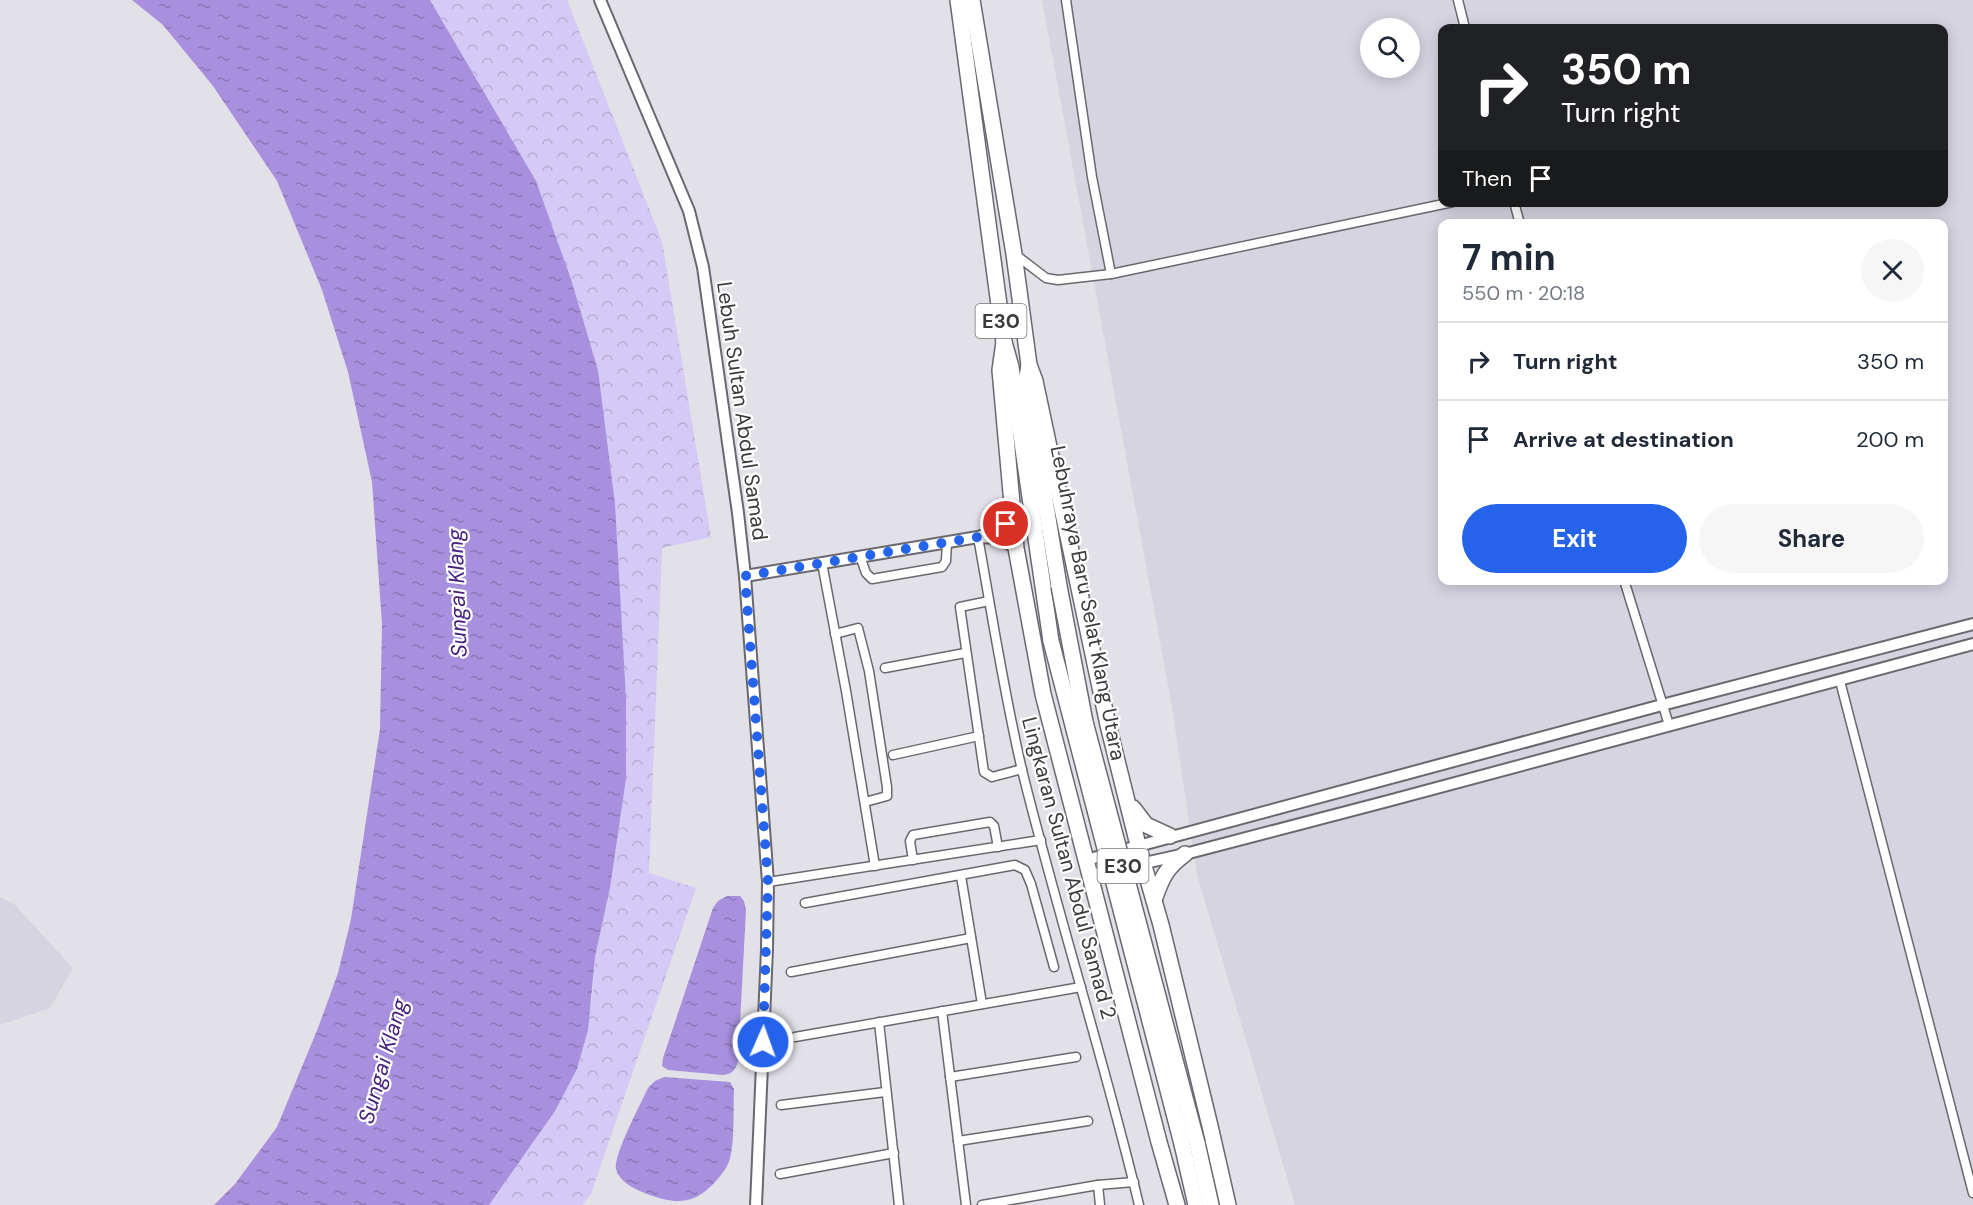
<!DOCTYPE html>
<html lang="en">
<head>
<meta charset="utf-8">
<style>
  :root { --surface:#fff; --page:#f6f6f7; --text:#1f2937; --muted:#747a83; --line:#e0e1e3; --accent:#2563eb }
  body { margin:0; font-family:"DM Sans",sans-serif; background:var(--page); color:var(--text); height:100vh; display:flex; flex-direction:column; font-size:22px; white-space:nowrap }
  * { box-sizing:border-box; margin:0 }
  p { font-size:20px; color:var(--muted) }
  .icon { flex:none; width:33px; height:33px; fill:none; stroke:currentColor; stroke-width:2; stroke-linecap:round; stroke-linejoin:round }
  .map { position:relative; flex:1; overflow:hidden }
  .drawer { position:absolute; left:1438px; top:219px; width:510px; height:366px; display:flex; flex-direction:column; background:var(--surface); border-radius:12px; box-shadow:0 3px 15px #0003 }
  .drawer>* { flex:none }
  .top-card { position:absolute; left:1438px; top:24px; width:510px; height:183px; border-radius:12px; box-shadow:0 3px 15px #0003; background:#202124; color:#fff; overflow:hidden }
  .controls { position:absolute; left:1360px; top:18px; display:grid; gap:12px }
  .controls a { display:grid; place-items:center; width:60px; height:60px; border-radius:50%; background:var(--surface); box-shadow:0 3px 15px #0003; font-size:30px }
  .pin { position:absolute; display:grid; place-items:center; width:51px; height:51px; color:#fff; margin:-26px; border:3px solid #fff; border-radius:50%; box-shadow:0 2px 6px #0007 }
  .me { position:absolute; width:66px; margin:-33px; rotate:2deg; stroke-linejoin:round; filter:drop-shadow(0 0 4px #0008) }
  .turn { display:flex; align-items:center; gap:21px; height:126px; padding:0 24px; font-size:27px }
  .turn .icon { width:78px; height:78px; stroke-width:2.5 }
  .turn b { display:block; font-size:42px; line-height:51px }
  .then { display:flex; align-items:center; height:57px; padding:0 24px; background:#0003; gap:12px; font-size:22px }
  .round { display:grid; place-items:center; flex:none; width:63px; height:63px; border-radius:32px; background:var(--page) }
  .overview { display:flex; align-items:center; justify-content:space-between; height:102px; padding:0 24px }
  h1 { font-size:36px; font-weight:700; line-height:45px }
  .cta { display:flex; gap:12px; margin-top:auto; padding:12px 24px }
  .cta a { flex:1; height:69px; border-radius:36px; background:var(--accent); color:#fff; font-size:24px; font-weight:700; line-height:69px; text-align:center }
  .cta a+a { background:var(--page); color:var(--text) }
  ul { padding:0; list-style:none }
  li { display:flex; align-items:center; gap:18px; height:78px; padding:0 24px; border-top:2px solid var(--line) }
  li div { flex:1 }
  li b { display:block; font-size:22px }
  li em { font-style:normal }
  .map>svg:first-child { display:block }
  .built { fill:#d7d4e2; fill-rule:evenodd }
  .forest { fill:url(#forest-crowns) }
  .water { fill:url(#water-ripples) }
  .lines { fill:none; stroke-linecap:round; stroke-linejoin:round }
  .minor-casing { stroke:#6a686f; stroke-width:11 }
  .tertiary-casing { stroke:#6a686f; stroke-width:14 }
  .motorway-casing { stroke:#6a686f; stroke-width:18 }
  .minor { stroke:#fff; stroke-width:8 }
  .tertiary { stroke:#fff; stroke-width:10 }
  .motorway { stroke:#fff; stroke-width:15 }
  .motorway-bridge-casing { stroke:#6a686f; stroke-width:18; stroke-linecap:butt }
  .motorway-bridge { stroke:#fff; stroke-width:15 }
  .route { stroke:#2563eb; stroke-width:10; stroke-dasharray:0 18 }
  .labels { text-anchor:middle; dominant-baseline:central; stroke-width:4.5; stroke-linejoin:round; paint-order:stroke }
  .shield { fill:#fff; stroke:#767577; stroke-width:1.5 }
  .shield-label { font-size:20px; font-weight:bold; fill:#3b3a3d }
  .street-label { font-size:21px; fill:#3b3a3d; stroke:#fff }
  .water-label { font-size:22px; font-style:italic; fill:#47227d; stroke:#fff }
</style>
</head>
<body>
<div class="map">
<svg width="1973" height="1205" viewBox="0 0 1973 1205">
  <defs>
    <pattern id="forest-crowns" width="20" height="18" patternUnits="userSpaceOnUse" patternTransform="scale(1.5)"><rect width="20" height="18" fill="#d5c9f5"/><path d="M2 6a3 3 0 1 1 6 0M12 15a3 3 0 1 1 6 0" fill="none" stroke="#b8add3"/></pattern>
    <pattern id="water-ripples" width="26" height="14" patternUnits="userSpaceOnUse" patternTransform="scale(1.5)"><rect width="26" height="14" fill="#a890df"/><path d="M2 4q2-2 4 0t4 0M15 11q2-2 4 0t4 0" fill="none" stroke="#8a77b6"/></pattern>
  </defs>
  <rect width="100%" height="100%" fill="#e3e1e8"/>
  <g class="built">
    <path d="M1042,0H1973V1205H1295L1197,875L1171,702ZM1371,28H1410V68H1371ZM1443,28H1944V202H1443ZM1443,224H1944V580H1443Z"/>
    <path d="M0,897L14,904L73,968L50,1008L0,1025Z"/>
  </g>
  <path class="forest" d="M430,0H567L662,241L711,537L662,548L649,873L696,888L591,1194L582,1205H489L555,1111L592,1000L595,957L610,888L626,779V698L620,603L598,370L571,279L536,181Z"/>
  <g class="water">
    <path d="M132,0H430L536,181L571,279L598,370L615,504L626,698V779L610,888L595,957L588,1030L577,1069L555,1111L489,1205H214L235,1184L277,1127L318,1028L338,973L351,919L380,729L382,624L372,482L348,372L322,290L277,181L213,86L163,25Z"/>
    <path d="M727,896H740L744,901L746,910L738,1061C736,1070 732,1074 723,1075L668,1070L662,1066L663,1058L713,908L718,901Z"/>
    <path d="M664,1077L730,1082L734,1089C733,1109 735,1140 730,1158C728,1167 722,1174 716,1181C694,1205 677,1205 647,1194C635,1189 620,1183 616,1169C613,1156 641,1103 648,1088L655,1081Z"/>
  </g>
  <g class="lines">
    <g class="minor-casing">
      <g id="minor">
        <path d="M1066,0L1092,177L1111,274"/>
        <path d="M1458,0L1465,28"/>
        <path d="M1514,202L1520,224"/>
        <path d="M1016,255L1046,278L1058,280L1111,274L1453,202"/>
        <path d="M978,537C992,615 1004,693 1022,770C1058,916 1104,1059 1139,1205"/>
        <path d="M860,556L866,573L872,579L942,567L946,561L947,542"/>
        <path d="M822,563L846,691L875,866"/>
        <path d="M1624,580L1669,725"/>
        <path d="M989,601L960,607L984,772L992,777L1022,769"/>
        <path d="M835,634L858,628L869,671L887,787V796L865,802"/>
        <path d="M885,668L965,653"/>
        <path d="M1840,681L1973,1193"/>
        <path d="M893,755L979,736"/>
        <path d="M913,860L910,841L913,835L990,822L994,826L998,847"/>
        <path d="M961,876L982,1004"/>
        <path d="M768,882L1041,840"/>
        <path d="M805,903L1015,865L1025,870L1031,884L1054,967"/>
        <path d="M791,972L971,938"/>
        <path d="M942,1011L966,1205"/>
        <path d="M879,1022L899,1205"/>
        <path d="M795,1037L1081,987"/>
        <path d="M950,1077L1076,1057"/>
        <path d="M781,1105L885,1092"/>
        <path d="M958,1141L1088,1121"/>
        <path d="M780,1174L894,1153"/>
        <path d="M1098,1185L1100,1205"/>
        <path d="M982,1205L1098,1185L1134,1182"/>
      </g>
    </g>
    <g class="tertiary-casing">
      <g id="tertiary">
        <path d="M600,0L689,211L703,267L738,513L745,576L768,882L767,949L756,1205"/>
        <path d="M981,536L998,528L1014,518"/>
        <path d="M745,576L978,537L999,538L1016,548"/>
        <path d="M1086,860L1662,705L1973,624"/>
        <path d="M1091,875L1185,854L1388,801L1973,644"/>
      </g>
    </g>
    <g class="motorway-casing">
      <g id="motorway">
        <path d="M958,0L1004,342L1011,367L1051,641"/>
        <path d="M972,0L1014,254L1029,365L1026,383L1059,586"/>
        <path d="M1004,342L1000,370L1016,548L1043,694L1159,1142L1177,1205"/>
        <path d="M1029,365L1035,381L1108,725L1138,845L1161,925L1210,1126L1228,1205"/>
        <path d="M1133,808L1146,825L1170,836"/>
        <path d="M1154,900C1162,877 1166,868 1185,854"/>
        <path d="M1197,1143L1211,1205"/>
        <path d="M1182,1144L1196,1205"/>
      </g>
    </g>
    <use href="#minor" class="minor"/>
    <use href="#tertiary" class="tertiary"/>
    <use href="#motorway" class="motorway"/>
    <g class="motorway-bridge-casing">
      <g id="motorway-bridge">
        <path d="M1059,586L1085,722L1197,1143"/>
        <path d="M1051,641L1182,1144"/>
      </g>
    </g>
    <use href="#motorway-bridge" class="motorway-bridge"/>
  </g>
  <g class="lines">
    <path class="route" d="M763,1042L768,882L745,576L978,537L1006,524"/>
  </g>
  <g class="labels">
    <g class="shield">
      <rect x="975.5" y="304" width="51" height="34" rx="4.5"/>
      <rect x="1097.5" y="849" width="51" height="34" rx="4.5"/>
    </g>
    <g class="shield-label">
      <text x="1001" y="321">E30</text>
      <text x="1123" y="866">E30</text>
    </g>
    <g class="street-label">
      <text transform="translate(742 411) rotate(82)">Lebuh Sultan Abdul Samad</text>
      <text transform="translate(1088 603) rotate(79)">Lebuhraya Baru Selat Klang Utara</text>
      <text transform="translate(1069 868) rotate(75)">Lingkaran Sultan Abdul Samad 2</text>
    </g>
    <g class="water-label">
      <text transform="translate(457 593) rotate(-92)">Sungai Klang</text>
      <text transform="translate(383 1061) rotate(-74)">Sungai Klang</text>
    </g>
  </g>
</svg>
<div class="controls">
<a><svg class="icon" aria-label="search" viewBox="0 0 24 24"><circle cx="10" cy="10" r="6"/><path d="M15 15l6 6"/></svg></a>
</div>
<div class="pin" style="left:1006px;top:524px;background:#d93025"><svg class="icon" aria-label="arrive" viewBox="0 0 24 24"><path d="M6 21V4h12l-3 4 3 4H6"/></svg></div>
<svg class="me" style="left:763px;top:1042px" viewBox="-20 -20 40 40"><circle r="17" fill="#2563eb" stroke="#fff" stroke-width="3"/><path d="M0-11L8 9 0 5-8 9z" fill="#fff"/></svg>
<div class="top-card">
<div class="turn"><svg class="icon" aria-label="right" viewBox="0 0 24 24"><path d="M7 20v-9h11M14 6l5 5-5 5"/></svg><div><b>350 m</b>Turn right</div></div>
<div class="then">Then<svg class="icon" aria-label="arrive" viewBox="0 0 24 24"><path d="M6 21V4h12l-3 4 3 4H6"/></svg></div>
</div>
<section class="drawer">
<div class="overview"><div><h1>7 min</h1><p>550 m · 20:18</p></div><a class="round"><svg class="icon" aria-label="close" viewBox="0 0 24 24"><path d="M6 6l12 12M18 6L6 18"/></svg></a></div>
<ul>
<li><svg class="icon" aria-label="right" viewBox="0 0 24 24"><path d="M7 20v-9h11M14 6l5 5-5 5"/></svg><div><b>Turn right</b></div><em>350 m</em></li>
<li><svg class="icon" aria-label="arrive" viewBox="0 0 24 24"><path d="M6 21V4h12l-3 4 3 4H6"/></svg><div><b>Arrive at destination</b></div><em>200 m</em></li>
</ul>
<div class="cta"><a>Exit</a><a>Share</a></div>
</section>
</div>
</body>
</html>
